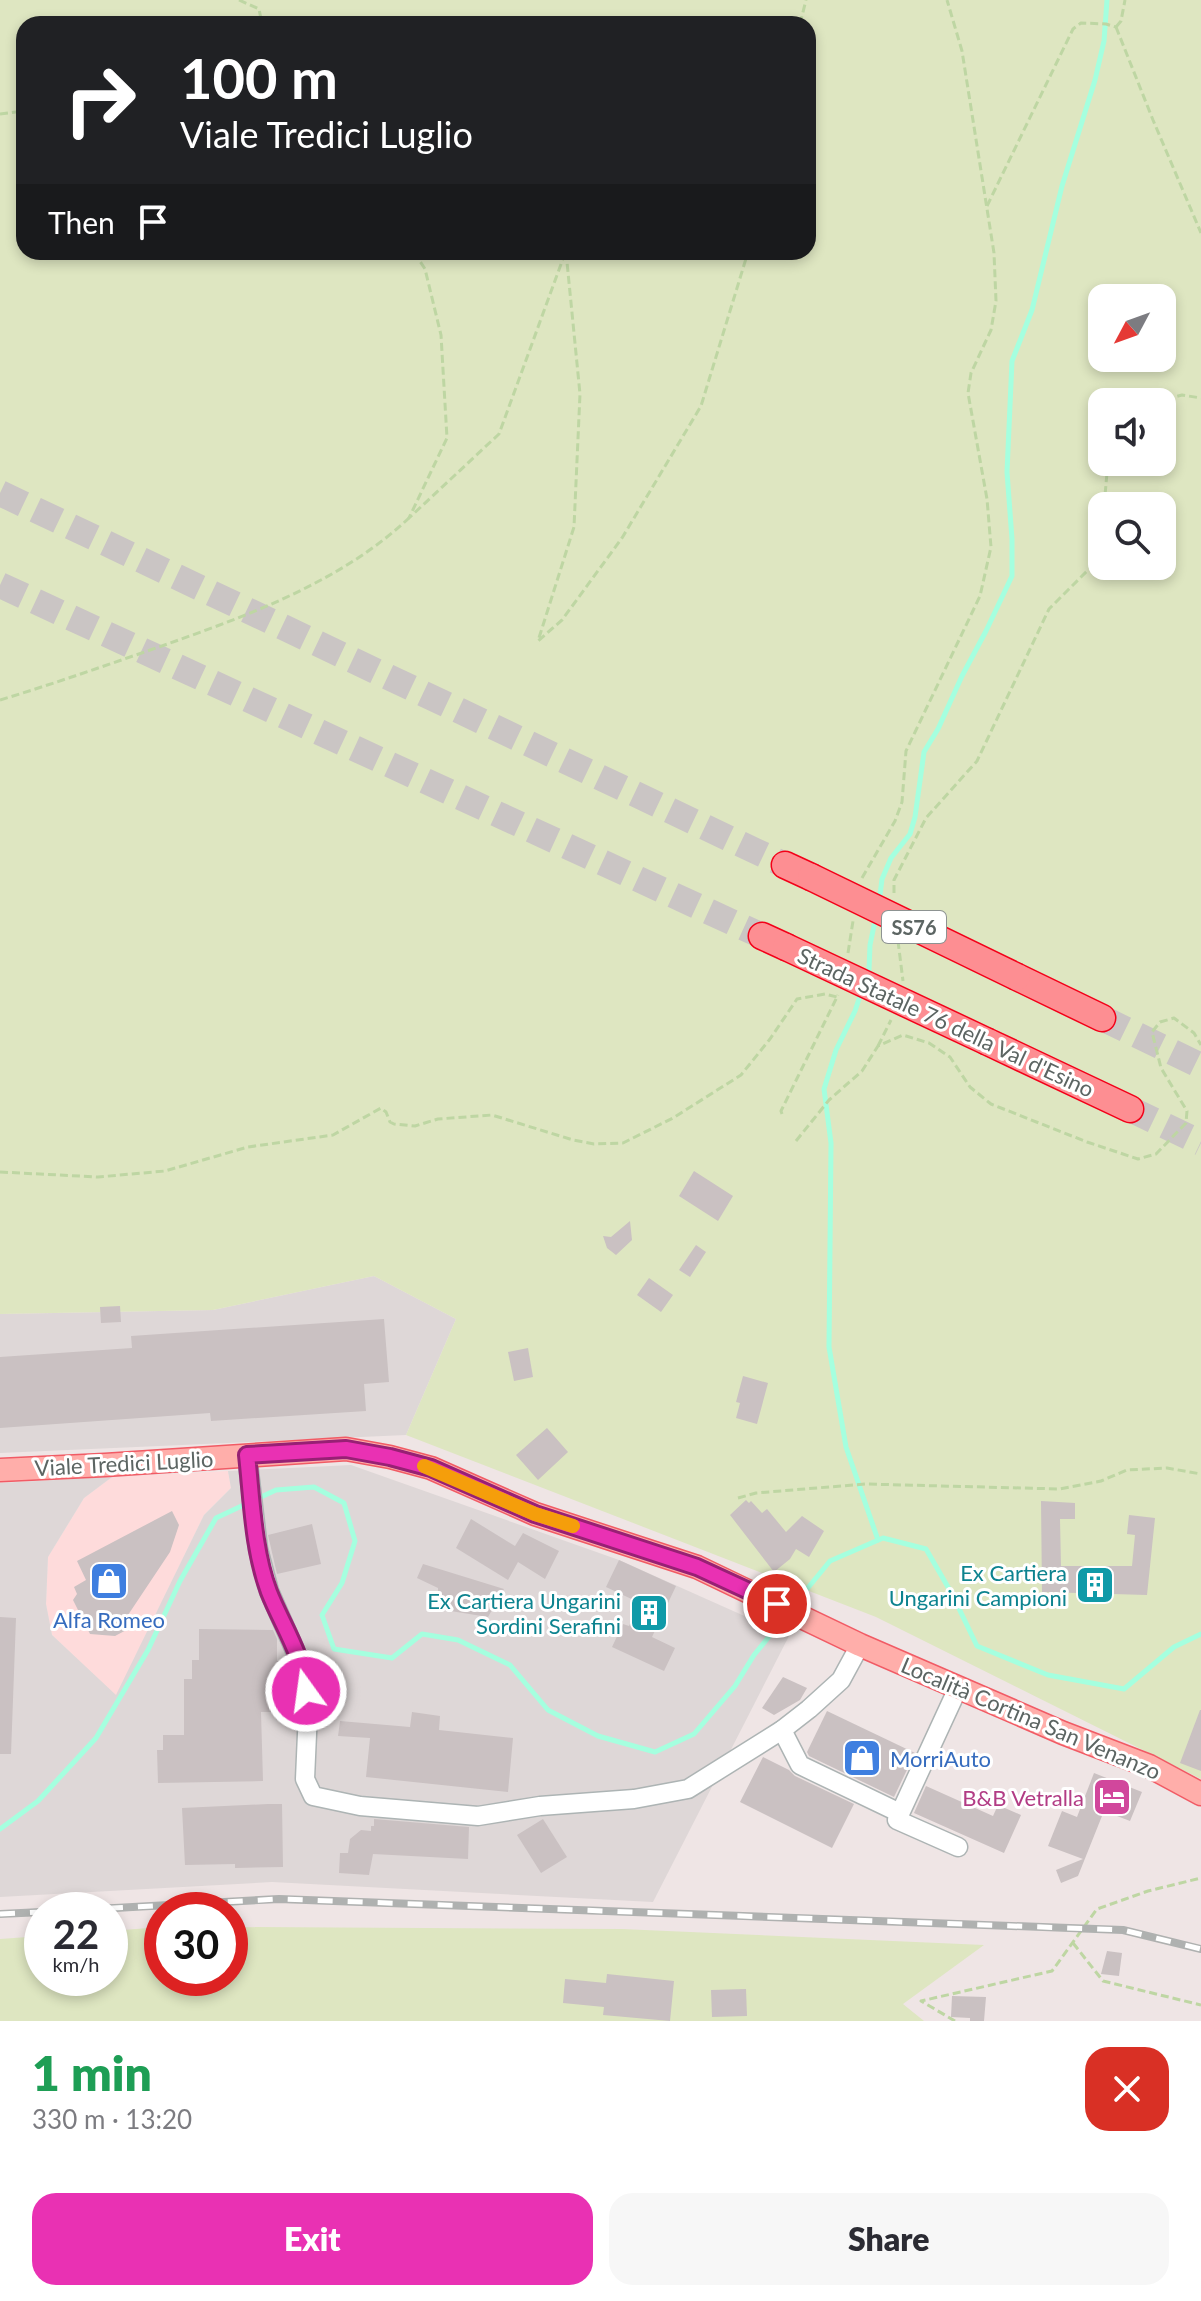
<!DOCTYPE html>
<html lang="en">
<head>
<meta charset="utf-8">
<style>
  :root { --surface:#fff; --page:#f7f7f7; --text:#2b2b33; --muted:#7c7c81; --accent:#e931b3 }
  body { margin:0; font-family:Lato,sans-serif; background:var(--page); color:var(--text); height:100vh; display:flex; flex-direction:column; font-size:30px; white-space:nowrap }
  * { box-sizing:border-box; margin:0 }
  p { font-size:26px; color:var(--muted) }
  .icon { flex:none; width:44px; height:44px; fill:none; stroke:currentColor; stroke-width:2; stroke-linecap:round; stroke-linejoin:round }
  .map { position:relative; height:2021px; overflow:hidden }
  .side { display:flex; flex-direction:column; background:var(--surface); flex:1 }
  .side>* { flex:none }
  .top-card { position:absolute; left:16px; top:16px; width:800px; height:244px; border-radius:24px; box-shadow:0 4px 12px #0003; background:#202124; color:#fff; overflow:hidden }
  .needle { width:52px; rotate:229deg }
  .fabs { position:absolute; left:1088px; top:284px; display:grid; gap:16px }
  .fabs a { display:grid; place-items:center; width:88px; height:88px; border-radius:16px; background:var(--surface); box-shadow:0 4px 12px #0003; font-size:40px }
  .speed { position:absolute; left:24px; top:1892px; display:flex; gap:16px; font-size:40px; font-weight:700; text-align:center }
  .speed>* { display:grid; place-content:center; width:104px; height:104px; border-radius:50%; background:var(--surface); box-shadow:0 4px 12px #0003; line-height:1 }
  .speed small { font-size:20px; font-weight:400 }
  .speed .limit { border:12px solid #d22; background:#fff; color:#111 }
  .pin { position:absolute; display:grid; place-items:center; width:68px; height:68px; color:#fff; margin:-34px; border:4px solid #fff; border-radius:50%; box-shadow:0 2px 8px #0007 }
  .me { position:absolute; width:88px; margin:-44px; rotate:346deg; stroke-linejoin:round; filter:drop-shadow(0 0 6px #0008) }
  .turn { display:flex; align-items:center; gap:28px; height:168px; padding:0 32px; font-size:36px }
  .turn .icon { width:104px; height:104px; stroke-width:2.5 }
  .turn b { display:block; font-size:56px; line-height:68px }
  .then { display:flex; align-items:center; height:76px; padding:0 32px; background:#0003; gap:16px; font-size:30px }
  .round { display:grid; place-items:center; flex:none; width:84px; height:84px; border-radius:24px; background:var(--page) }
  .overview { display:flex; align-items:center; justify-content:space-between; height:136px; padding:0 32px }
  h1 { font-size:48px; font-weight:800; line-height:60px; color:#1e9e55 }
  .button { display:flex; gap:16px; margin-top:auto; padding:16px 32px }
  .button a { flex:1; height:92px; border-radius:24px; background:var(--accent); color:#fff; font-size:32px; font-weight:800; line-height:92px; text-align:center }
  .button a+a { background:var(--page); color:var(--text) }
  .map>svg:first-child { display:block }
  .commercial { fill:#fedbdb }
  .industrial { fill:#ded7d7 }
  .green { fill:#dee6c1; fill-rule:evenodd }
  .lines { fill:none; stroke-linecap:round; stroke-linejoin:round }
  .stream { stroke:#a5ffdf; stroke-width:5 }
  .building { fill:#cac1c2 }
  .highway-tunnel { stroke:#cac5c4; stroke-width:26; stroke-dasharray:26 13; stroke-linecap:butt }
  .minor-casing { stroke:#adb4b4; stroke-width:21 }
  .major-casing { stroke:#f15b65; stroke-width:25 }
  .highway-casing { stroke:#f30119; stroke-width:29 }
  .path { stroke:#bed6a3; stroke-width:3; stroke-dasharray:8 4; stroke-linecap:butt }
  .minor { stroke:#fff; stroke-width:18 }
  .major { stroke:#ffaeaa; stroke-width:22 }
  .highway { stroke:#fd8e92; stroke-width:26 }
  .rail-casing { stroke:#afb1b0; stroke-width:8 }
  .rail { stroke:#fff; stroke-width:5; stroke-dasharray:15; stroke-linecap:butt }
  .highway-bridge-casing { stroke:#f30119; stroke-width:29; stroke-linecap:butt }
  .highway-bridge { stroke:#fd8e92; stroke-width:26 }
  .route-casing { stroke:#972074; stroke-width:20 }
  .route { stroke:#e931b3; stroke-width:14 }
  .slow { stroke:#f59e0b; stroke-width:14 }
  .labels { text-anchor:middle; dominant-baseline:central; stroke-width:6; stroke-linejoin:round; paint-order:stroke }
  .shield { fill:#fff; stroke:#8d9392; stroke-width:2 }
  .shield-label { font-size:20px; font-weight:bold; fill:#5c6563 }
  .street-label { font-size:22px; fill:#5c6563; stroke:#fff }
  .culture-label { font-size:22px; fill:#0d838f; stroke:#fff; text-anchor:end }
  .shop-label { font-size:22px; fill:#366cbe; stroke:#fff }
  .hotel-label { font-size:22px; fill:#b23c85; stroke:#fff; text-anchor:end }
</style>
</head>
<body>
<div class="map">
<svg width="1201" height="2021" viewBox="0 0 1201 2021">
  <rect width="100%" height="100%" fill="#efe5e5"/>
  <path class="commercial" d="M228,1471L231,1488L204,1515L116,1696L52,1635L46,1604L48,1557L84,1498L112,1477Z"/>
  <g class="industrial">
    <path d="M374,1276L456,1319L406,1435L0,1453V1314L213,1310Z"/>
    <path d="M351,1465L619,1560L789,1636L653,1902L272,1882L0,1897V1483L112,1477L84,1498L48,1557L46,1604L52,1635L116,1695L204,1515L231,1488L228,1471Z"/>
  </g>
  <g class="green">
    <path d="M0,0H1201V1779L876,1617L406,1435L456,1319L374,1276L213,1310L0,1314ZM24,24H808V252H24ZM1102,298H1162V358H1102ZM1102,402H1162V462H1102ZM1102,506H1162V566H1102Z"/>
    <path d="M162,1927V1978H230V1927L622,1929L984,1945L903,2004L924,2021H0V1939L42,1936V1978H110V1931Z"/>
  </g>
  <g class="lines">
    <g class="stream">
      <path d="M879,903L882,879L891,858L910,834L915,817L924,752L938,729L962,676L986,631L1012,576V539L1007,472L1012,361L1032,310L1062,186L1095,80L1104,41L1107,0"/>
      <path d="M867,977L869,970L870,945L876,916"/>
      <path d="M862,990L855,1011L836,1050L824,1089L831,1143L829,1347L846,1447L878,1540"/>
      <path d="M793,1606L830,1561L883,1538L926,1549L952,1594L977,1646L1048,1675L1124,1689L1174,1647L1201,1634"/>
      <path d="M0,1829L38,1801L96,1738L148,1650L180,1581L216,1518L276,1490L314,1487L344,1503L355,1541L342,1583L322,1615L334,1649L392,1658L422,1634L458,1640L510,1665L548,1710L598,1736L655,1752L694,1734L735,1686L754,1655L785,1617"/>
    </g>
  </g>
  <g class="building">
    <path d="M694,1171L733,1196L718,1221L679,1196Z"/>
    <path d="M630,1221L632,1240L616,1255L607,1248L603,1236L611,1237Z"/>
    <path d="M696,1245L706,1252L690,1277L679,1270Z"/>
    <path d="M649,1278L673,1295L661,1312L637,1295Z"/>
    <path d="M120,1306L121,1322L101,1323L100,1307Z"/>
    <path d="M384,1319L389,1382L364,1384L366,1411L211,1421L210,1413L0,1428V1357L132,1348L131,1336Z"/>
    <path d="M528,1348L533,1377L514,1381L508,1352Z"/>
    <path d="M743,1376L768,1383L757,1424L736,1418L740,1403L736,1402Z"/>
    <path d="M547,1428L568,1452L538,1480L516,1455Z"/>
    <path d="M746,1500L749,1503L751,1501L762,1513L767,1509L786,1532L802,1516L824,1531L809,1557L796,1549L790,1559L774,1572L730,1515Z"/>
    <path d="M1041,1501L1075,1503V1519H1060L1061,1566H1132L1135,1535L1127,1534L1129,1515L1155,1518L1147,1595L1042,1592Z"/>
    <path d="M172,1511L179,1525L170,1552L128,1615L134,1626L115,1636L90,1634L73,1600L77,1594L74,1587L86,1580L77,1561Z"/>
    <path d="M471,1519L515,1546L523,1533L559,1551L545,1579L518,1562L508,1580L456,1548Z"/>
    <path d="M312,1524L321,1564L277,1574L268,1535Z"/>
    <path d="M619,1560L676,1586L652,1637L675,1648L664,1671L612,1647L623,1624L629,1626L640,1603L606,1587Z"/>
    <path d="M423,1564L504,1589L488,1617L438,1609V1588L417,1578Z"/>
    <path d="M0,1617L16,1618L11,1754H0Z"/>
    <path d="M199,1629L273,1630L277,1639V1661H286L290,1670V1688H286V1712H261L263,1781L158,1783L157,1750H163V1735H184V1679H192V1660H199Z"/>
    <path d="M783,1677L807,1688L800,1700L774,1715L762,1708Z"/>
    <path d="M1200,1710H1201V1771L1180,1763Z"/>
    <path d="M827,1711L915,1753L894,1797L809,1756L807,1752Z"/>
    <path d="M412,1712L440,1716L439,1730L513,1738L508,1792L366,1777L370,1738L338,1736L340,1721L410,1727Z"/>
    <path d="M763,1757L789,1770L795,1776L854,1804L832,1848L740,1802Z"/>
    <path d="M1094,1773L1142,1792L1130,1821L1104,1811L1078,1876L1061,1883L1056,1870L1083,1859L1048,1846L1062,1811L1077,1817Z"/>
    <path d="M926,1786L993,1816L998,1805L1021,1815L1004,1853L914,1813Z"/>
    <path d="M268,1804H282L283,1867L235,1868V1864L185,1865L182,1808Z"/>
    <path d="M374,1819L469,1827L468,1859L373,1854L369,1875L339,1873L340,1853H348L350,1839L361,1830L371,1831V1826H374Z"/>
    <path d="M543,1819L567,1857L541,1873L517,1835Z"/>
    <path d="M1107,1951L1122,1953L1119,1976L1101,1974Z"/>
    <path d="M607,1974L674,1981L670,2021L603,2015L604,2007L563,2003L565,1979L606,1983Z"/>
    <path d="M746,1989L747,2016L712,2017L711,1990Z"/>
    <path d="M952,1996L986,1997L984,2021H970V2018L951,2017Z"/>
  </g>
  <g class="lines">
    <g class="highway-tunnel">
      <path d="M0,493L785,865"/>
      <path d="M0,585L762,936"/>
      <path d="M1102,1018L1201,1066"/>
      <path d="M1130,1109L1201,1143"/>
    </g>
    <g class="minor-casing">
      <g id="minor">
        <path d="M247,1455L258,1549L269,1591L304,1671L308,1711L305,1779L313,1796L360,1806L478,1816L540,1806L634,1799L688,1789L782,1730L809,1709L841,1680L860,1645"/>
        <path d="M958,1688L897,1820L958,1847"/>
        <path d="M782,1730L800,1765L900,1813"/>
      </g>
    </g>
    <g class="major-casing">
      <path id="major" d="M0,1470L105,1465L346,1449L390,1457L431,1468L535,1514L697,1567L860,1645L1063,1733L1149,1766L1201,1794"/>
    </g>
    <g class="highway-casing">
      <g id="highway">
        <path d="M785,865L811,877"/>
        <path d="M762,936L786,947"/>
        <path d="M1017,977L1102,1018"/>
        <path d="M988,1042L1130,1109"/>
      </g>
    </g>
    <g class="path">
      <path d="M239,0L259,9L262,24"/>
      <path d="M800,24L806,0"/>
      <path d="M1116,27L1153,120L1201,233"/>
      <path d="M1116,27L1121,21L1125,0"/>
      <path d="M0,114L24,111"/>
      <path d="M987,206L1073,29L1081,23L1106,24L1116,27"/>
      <path d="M414,252L425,269L441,335L447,438L409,518L499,434L564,256"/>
      <path d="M566,252L580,394L574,527L538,641L562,620L622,538L701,406L748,252"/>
      <path d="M1154,402L1182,395L1201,398"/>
      <path d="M1104,506L1108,462"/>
      <path d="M0,700C53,684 104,666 156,648C244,617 340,583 409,518"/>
      <path d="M862,878L895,821L902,802L906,751L980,596L991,547L987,499L968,393L971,373L991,330L996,301L994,253L962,51L947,0"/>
      <path d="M894,893V880L926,818L977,761L1049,609L1090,568L1102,520"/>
      <path d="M898,941L903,981"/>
      <path d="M848,953L853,921"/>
      <path d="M878,1046L891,1020"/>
      <path d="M782,1114L781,1111L838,995"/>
      <path d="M796,1141L829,1100L862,1071L878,1046L903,1035L929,1043L950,1057L970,1087L991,1104L1087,1142L1138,1159L1156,1154L1186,1123L1187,1111L1161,1068L1152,1032L1160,1022L1174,1018L1194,1033L1201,1045"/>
      <path d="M0,1172L98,1177L165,1171L248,1147L333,1135L381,1108L386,1112L390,1122L394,1124L415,1126L438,1119L492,1115L573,1140L594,1144L623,1143L673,1118L741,1075L770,1039L797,999L825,994L837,997"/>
      <path d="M738,1498L756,1493L865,1484L1060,1489L1101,1481L1127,1470L1167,1468L1201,1474"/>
      <path d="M1073,1943L1103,1981L1201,2005"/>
      <path d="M955,2021L921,2001L1052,1971L1097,1909L1148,1891L1201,1878"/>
    </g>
    <use href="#minor" class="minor"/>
    <use href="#major" class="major"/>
    <use href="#highway" class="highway"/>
    <g class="rail-casing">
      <g id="rail">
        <path d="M78,1910L279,1899L1123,1930L1201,1949"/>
        <path d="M0,1914L42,1912"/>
      </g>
    </g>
    <use href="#rail" class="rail"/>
    <g class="highway-bridge-casing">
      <g id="highway-bridge">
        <path d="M811,877L1017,977"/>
        <path d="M786,947L988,1042"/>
      </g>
    </g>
    <use href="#highway-bridge" class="highway-bridge"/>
  </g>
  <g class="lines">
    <g class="route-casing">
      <path id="route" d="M306,1691C303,1655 282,1625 269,1592C253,1549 252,1500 247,1455L346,1449L390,1457L431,1468L535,1514L697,1567L777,1604"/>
    </g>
    <use href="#route" class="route"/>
    <path class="slow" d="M424,1466L535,1514L573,1526"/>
  </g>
  <defs>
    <g id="shop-square" transform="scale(2)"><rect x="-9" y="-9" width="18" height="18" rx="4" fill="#3f7fe0" stroke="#fff"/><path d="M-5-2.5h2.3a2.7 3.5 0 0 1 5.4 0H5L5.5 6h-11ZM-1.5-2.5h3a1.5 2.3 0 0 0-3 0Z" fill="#fff"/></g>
    <g id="building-square" transform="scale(2)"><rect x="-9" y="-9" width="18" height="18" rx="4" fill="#0f9aa8" stroke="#fff"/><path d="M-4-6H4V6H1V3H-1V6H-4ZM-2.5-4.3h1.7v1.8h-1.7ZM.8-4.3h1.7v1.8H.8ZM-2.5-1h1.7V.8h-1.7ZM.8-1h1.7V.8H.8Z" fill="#fff"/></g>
    <g id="hotel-square" transform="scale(2)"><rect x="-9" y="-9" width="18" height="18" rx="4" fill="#d1479c" stroke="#fff"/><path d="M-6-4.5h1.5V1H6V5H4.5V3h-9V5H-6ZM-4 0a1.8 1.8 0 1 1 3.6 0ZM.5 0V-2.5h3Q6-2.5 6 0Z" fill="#fff"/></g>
  </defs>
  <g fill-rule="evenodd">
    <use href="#shop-square" x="109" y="1581"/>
    <use href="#building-square" x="1095" y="1585"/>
    <use href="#building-square" x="649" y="1613"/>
    <use href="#shop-square" x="862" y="1758"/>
    <use href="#hotel-square" x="1112" y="1797"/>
  </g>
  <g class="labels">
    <rect class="shield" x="882" y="911" width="64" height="32" rx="6"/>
    <g class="shield-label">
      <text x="914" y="927">SS76</text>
    </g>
    <g class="street-label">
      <text transform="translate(946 1022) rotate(25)">Strada Statale 76 della Val d'Esino</text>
      <text transform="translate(124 1463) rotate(-3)">Viale Tredici Luglio</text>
      <text transform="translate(1031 1718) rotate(23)">Località Cortina San Venanzo</text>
    </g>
    <g class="culture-label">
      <text x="1067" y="1572">Ex Cartiera<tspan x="1067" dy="25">Ungarini Campioni</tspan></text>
      <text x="621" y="1600">Ex Cartiera Ungarini<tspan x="621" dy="25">Sordini Serafini</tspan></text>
    </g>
    <g class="shop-label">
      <text x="109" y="1619">Alfa Romeo</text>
      <text x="890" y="1758" text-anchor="start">MorriAuto</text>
    </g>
    <g class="hotel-label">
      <text x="1084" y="1797">B&amp;B Vetralla</text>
    </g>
  </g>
</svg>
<div class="fabs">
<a><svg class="needle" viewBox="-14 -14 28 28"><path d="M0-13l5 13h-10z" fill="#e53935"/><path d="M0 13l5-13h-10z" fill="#7c7c81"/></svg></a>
<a><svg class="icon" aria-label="sound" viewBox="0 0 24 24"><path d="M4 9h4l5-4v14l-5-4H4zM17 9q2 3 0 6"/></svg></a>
<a><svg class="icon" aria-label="search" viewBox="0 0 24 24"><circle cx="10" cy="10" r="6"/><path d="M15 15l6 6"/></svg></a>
</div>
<div class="speed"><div>22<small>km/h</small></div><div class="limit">30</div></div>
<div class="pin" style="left:777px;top:1604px;background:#d93025"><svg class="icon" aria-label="arrive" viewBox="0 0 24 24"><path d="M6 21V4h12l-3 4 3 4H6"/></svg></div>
<svg class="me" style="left:306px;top:1691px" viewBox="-20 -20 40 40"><circle r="17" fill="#e931b3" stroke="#fff" stroke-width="3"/><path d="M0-11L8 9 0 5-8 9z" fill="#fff"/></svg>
<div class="top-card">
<div class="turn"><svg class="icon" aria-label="right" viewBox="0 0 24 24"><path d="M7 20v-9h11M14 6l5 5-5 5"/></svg><div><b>100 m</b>Viale Tredici Luglio</div></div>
<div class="then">Then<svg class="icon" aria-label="arrive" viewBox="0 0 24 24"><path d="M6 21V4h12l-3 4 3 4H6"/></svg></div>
</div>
</div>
<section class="side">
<div class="overview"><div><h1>1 min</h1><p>330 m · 13:20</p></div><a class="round" style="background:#d93025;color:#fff"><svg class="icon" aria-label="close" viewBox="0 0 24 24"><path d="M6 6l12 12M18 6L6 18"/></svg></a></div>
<div class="button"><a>Exit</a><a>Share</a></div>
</section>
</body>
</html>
